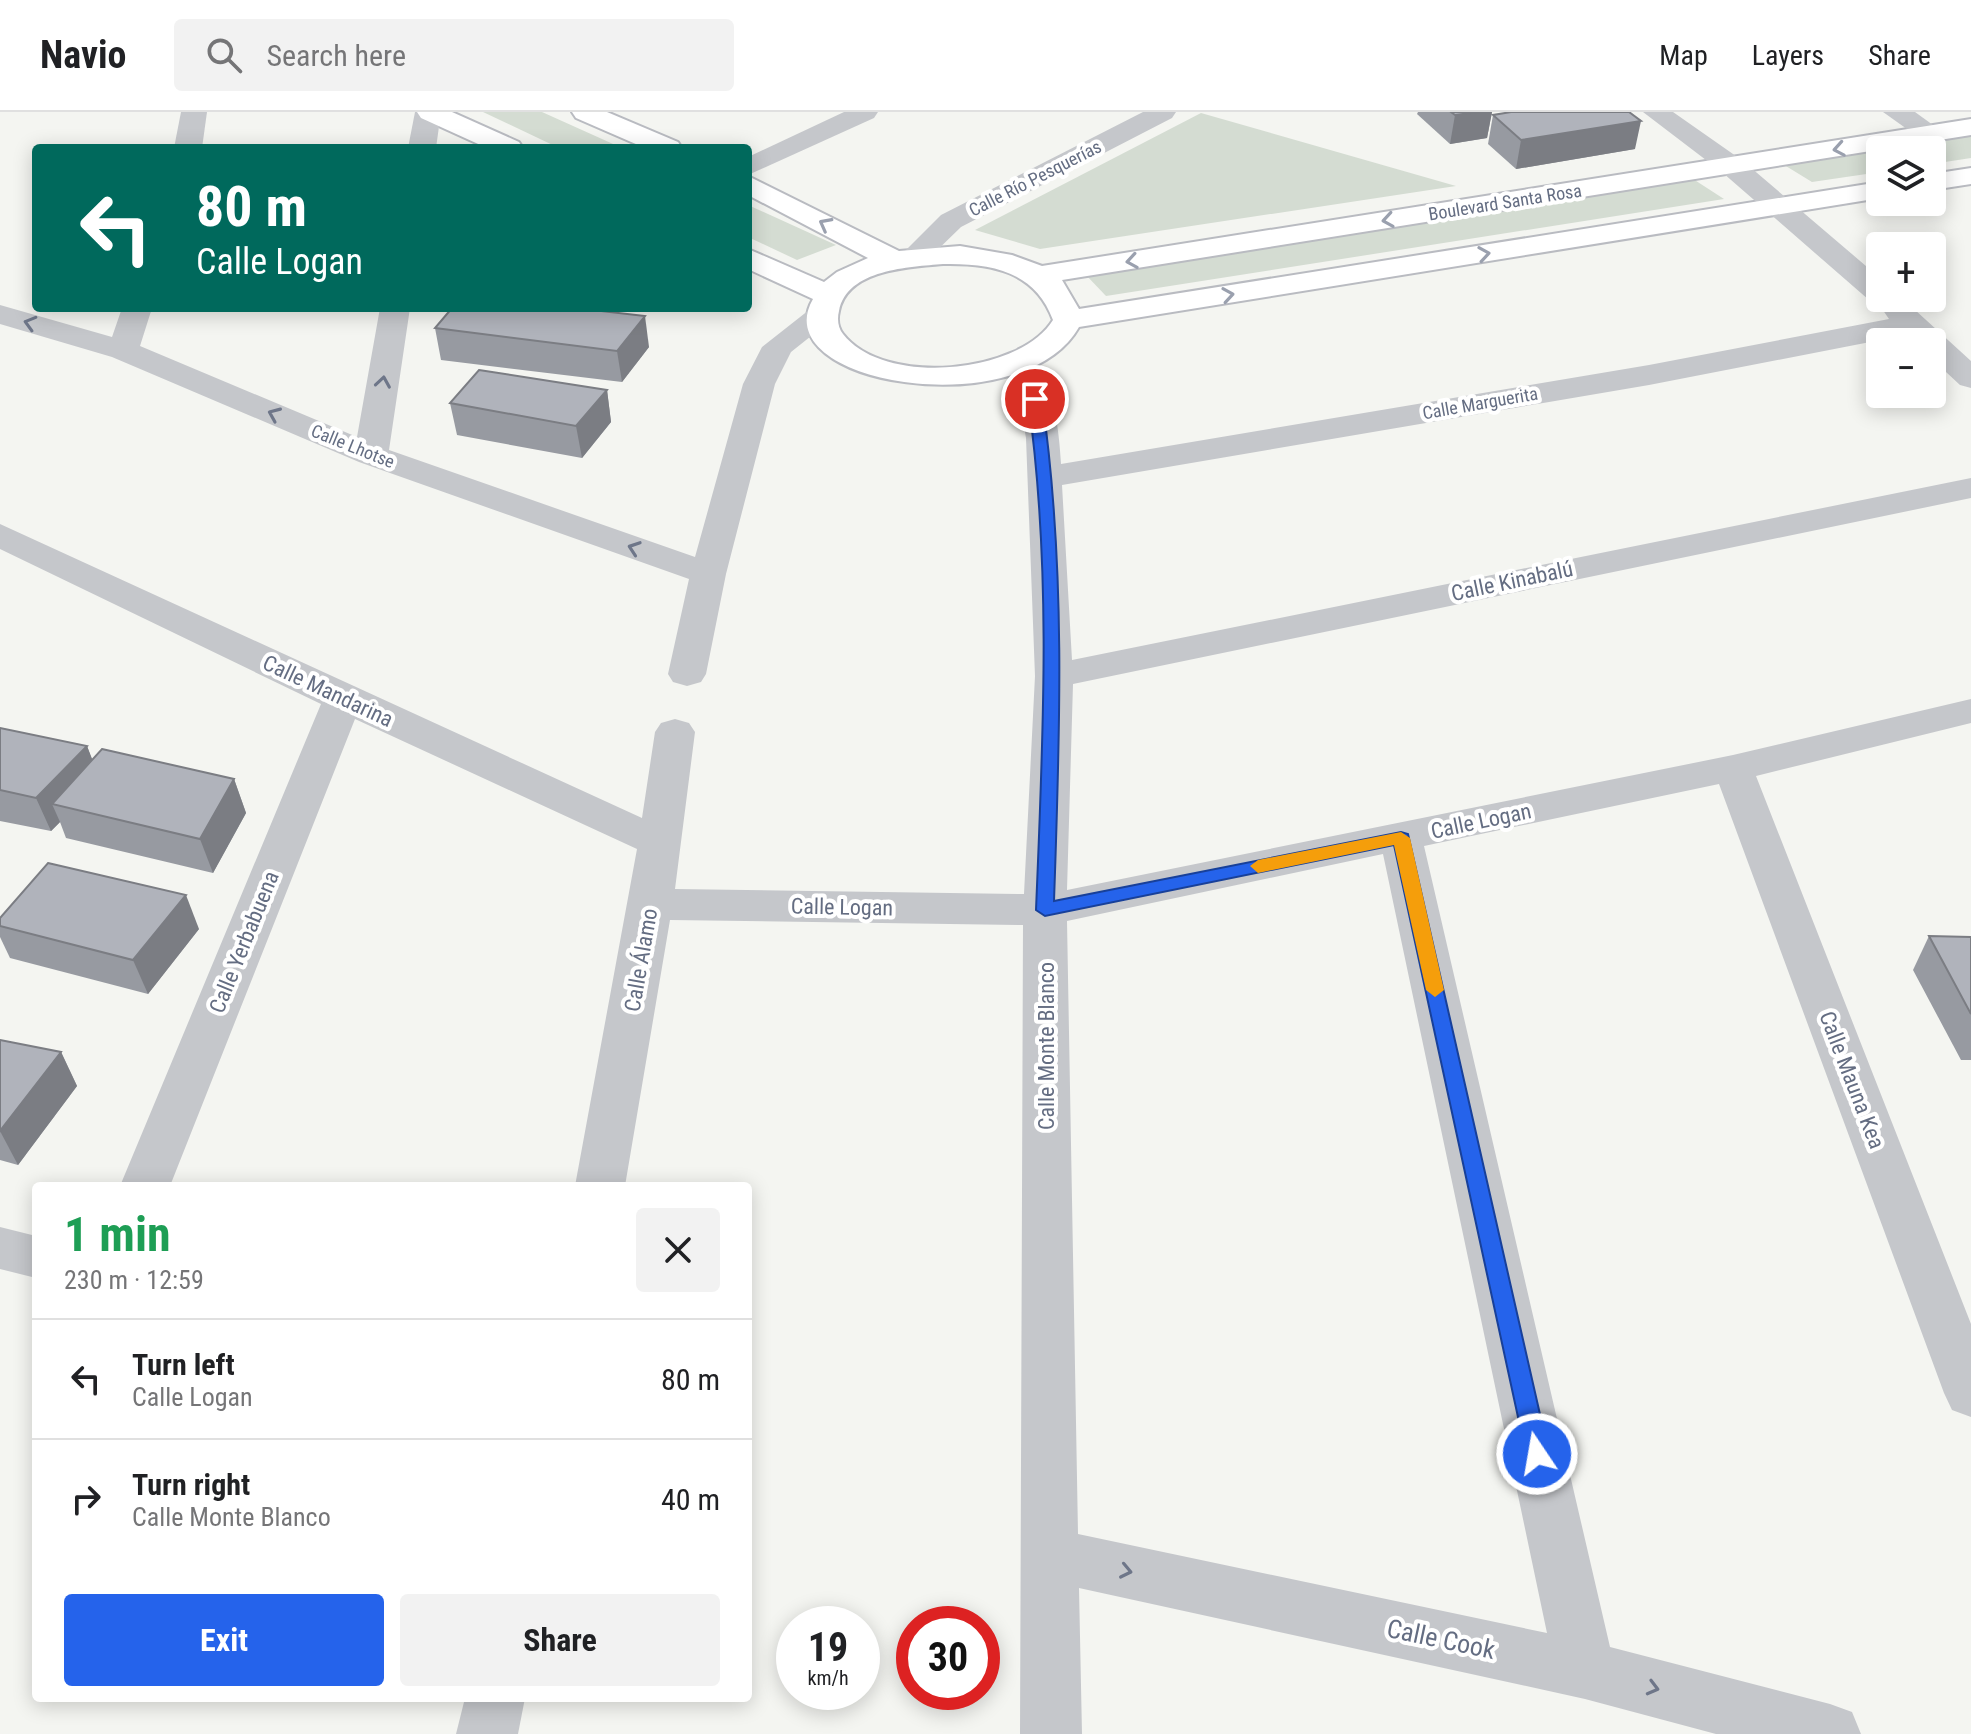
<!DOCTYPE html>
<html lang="en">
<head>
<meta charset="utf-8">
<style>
  :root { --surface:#fff; --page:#f2f2f2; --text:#202124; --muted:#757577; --line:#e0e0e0; --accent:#2563eb }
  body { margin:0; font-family:"Roboto Condensed",sans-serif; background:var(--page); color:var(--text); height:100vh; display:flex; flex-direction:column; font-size:30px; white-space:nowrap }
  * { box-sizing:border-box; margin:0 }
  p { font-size:26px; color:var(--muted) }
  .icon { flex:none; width:44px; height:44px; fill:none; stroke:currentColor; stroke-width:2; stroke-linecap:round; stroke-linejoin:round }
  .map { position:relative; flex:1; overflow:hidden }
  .side { position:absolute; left:32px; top:1070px; width:720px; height:520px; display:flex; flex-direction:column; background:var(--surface); border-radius:8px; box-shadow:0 4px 20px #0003 }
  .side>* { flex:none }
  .top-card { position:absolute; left:32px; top:32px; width:720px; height:168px; border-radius:8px; box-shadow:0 4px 20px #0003; background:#00695c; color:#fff; overflow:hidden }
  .controls { position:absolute; left:1866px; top:24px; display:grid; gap:16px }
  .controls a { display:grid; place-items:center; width:80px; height:80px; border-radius:8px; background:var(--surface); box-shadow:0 4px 20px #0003; font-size:40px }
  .speed { position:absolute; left:776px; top:1494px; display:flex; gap:16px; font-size:40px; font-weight:700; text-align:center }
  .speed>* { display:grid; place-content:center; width:104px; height:104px; border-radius:50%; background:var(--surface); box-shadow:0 4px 20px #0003; line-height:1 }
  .speed small { font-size:20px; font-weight:400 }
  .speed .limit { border:12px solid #d22; background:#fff; color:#111 }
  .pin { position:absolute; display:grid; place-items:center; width:68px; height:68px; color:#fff; margin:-34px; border:4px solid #fff; border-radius:50%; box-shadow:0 2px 8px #0007 }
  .me { position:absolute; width:88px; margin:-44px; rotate:348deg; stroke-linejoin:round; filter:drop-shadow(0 0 6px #0008) }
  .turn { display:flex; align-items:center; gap:28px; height:168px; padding:0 32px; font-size:36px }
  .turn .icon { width:104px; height:104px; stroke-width:2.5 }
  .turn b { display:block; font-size:56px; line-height:68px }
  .round { display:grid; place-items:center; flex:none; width:84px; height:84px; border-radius:8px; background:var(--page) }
  .overview { display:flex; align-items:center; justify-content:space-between; height:136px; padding:0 32px }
  h1 { font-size:48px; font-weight:700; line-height:60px; color:#1e9e55 }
  .cta { display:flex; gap:16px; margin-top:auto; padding:16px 32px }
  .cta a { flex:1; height:92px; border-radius:8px; background:var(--accent); color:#fff; font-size:32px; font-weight:700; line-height:92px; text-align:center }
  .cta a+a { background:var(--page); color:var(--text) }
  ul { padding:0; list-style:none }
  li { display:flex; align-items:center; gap:24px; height:120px; padding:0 32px; border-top:2px solid var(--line) }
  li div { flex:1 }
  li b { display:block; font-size:30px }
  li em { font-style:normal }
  header { display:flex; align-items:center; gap:48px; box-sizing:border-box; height:112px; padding:0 40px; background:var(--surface); border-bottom:2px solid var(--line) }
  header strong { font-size:38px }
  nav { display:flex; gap:44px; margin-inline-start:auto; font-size:28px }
  .search { width:560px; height:72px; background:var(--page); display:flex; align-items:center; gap:20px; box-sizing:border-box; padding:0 28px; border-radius:8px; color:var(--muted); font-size:30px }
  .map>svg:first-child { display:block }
  .green { fill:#d4dcd2 }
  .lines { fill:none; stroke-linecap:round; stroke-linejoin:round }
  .secondary-casing { stroke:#b9bbc1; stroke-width:4 }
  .street { fill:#c5c7cb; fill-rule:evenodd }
  .secondary { fill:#fff; fill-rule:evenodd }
  .wall { fill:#979aa1 }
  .shaded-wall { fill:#7b7d83 }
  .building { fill:#b0b3bb; stroke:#7b7d83; stroke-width:2 }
  .oneway { stroke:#9aa0ae }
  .oneway2 { stroke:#6e7689 }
  .route { fill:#2563eb; stroke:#184099; stroke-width:2 }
  .slow { fill:#f59e0b }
  .labels { text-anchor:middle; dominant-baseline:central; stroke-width:8; stroke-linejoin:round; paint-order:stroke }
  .far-street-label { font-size:18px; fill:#646d82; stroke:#fff }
  .street-label { font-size:22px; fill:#646d82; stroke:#fff }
  .near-street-label { font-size:26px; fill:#646d82; stroke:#fff }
</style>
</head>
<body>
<header>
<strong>Navio</strong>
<div class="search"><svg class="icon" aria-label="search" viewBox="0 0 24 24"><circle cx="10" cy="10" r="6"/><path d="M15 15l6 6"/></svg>Search here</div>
<nav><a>Map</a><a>Layers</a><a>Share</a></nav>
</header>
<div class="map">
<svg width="1971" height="1622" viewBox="0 0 1971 1622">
  <rect width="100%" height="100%" fill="#f4f5f1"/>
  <g class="green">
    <path d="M483,0H542L622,36H559Z"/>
    <path d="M1201,1L1456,74L1040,137L975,118Z"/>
    <path d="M1971,21V46L1932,52V38H1880V60L1812,70L1781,51Z"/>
    <path d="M1690,65L1724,87L1106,184L1085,162Z"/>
    <path d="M748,93L836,133L797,148L748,125Z"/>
  </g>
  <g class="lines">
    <g class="secondary-casing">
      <g id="secondary">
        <path d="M417,0H452L519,30L523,36H487L421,6Z"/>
        <path d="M572,0H607L678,30L682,36H645L576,6Z"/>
        <path d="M1971,7V23L1062,168L1079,197L1880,70V86L1079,215C1023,314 763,273 813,187L748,157V137L824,170L837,160L868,146L748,83V64L899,139L960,134L1012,143L1042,154ZM943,152C991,151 1035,159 1053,208C1020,262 884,275 843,222C838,216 837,207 839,199C847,157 910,155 943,152Z"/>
        <path d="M1971,56V72L1932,78V62Z"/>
      </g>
    </g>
    <g class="street">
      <path d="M181,0H207L202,36H174Z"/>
      <path d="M415,0H441L436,36H408Z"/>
      <path d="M844,0H878L874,6L748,63V45Z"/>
      <path d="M1143,0H1176L1172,6L961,115L925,150H905L900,144L941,103Z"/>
      <path d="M1643,0H1673L1743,49L1880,166V186L1903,187L1971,249V276L1960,273L1932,247V230H1914L1906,223L1649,273L1062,373L1072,548L1971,366V386L1073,572L1067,778L1733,643L1971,587V611L1756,664L1971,1212V1305L1952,1298L1944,1281L1719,672L1424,734L1610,1535L1830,1592L1852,1600L1861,1622H1716L1585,1587L1079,1476L1082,1622H1020L1023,813L670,808L625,1074H575L637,737L355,607L170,1074H120L321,592L0,437V412L642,706L655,620L661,611L675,607L689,611L695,620L675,777L1024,782L1035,564L1026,326L1019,287L1006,251L1011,244L1022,241L1033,244C1054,274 1059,317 1061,352L1649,253L1889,207L1878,191L1869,188L1723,61ZM1383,742L1547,1521L1078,1422L1067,809Z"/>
      <path d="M1883,0H1915L1944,21L1941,27H1921Z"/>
      <path d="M0,193L112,225L122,196H152L140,234L357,325L380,196H410L389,338L695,445L743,272L762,235L809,198H831L835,205L791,240L775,272L726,462L706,562L701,570L687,574L673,570L668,562L689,467L359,350L112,245L0,212Z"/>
      <path d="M0,1115L36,1124V1166L0,1157Z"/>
      <path d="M465,1586H525L518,1622H456Z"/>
    </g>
    <use href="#secondary" class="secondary"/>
  </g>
  <g class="wall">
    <path d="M1418,0H1492L1487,26L1450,32L1417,2Z"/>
    <path d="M1493,3L1635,37L1516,57L1488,32Z"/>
    <path d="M435,216L649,235L622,270L441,248Z"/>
    <path d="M607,278L611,310L582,346L457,323L450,291Z"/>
    <path d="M0,616L87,634L92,648L234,667L246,701L213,761L66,726L60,710L51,719L0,709Z"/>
    <path d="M0,806L199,817L148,882L10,846L0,825Z"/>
    <path d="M1929,824L1971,825V948H1961L1913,858Z"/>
    <path d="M0,928L61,940L77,974L18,1053L0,1048Z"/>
  </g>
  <g class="shaded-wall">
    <path d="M1478,0H1492L1487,26L1450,32L1455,3Z"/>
    <path d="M1641,9L1635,37L1516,57L1521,28Z"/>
    <path d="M645,204L649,235L622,270L617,239Z"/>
    <path d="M607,278L611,310L582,346L576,314Z"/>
    <path d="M87,634L100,667L52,692L60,710L51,719L36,686Z"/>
    <path d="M234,667L246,701L213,761L200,727Z"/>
    <path d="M186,783L199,817L148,882L133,848Z"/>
    <path d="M61,940L77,974L18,1053L0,1019Z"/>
  </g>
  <g class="building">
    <path d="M1451,0H1478L1455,3Z"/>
    <path d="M1511,0H1629L1641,9L1521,28L1493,3Z"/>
    <path d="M452,196H575L645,204L617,239L435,216Z"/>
    <path d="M479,258L607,278L576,314L450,291Z"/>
    <path d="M0,616L87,634L36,686L0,678Z"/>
    <path d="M102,637L234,667L200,727L52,692Z"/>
    <path d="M48,751L186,783L133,848L0,814V806Z"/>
    <path d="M1929,824L1971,825V902Z"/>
    <path d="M0,928L61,940L0,1019Z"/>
  </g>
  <defs><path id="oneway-chevron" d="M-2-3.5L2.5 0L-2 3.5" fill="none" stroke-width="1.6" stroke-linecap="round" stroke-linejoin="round" transform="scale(2)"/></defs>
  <g class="oneway">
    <use href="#oneway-chevron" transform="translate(1839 37) rotate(170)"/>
    <use href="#oneway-chevron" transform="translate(1388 108) rotate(171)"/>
    <use href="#oneway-chevron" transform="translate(825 112) rotate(-152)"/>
    <use href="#oneway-chevron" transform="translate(1484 142) rotate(-9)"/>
    <use href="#oneway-chevron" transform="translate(1132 149) rotate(171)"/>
    <use href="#oneway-chevron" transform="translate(1228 183) rotate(-9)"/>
  </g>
  <g class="oneway2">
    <use href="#oneway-chevron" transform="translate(30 211) rotate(-164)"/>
    <use href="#oneway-chevron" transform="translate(383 270) rotate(-81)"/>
    <use href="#oneway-chevron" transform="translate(274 302) rotate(-157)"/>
    <use href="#oneway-chevron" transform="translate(634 436) rotate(-161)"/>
    <use href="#oneway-chevron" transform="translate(1126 1459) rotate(12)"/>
    <use href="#oneway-chevron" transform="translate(1653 1576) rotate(15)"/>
  </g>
  <path class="route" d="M1035,283L1042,287C1066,454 1060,621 1054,789L1401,720L1408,722L1549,1342L1546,1349L1537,1352L1529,1349L1526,1342L1394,733L1045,804L1036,798C1043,627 1052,457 1028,287Z"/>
  <path class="slow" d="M1401,720L1410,726L1444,878L1435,885L1426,878L1394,733L1258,761L1250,754L1258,748Z"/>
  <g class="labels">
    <g class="far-street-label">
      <text transform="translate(1035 66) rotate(-27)">Calle Río Pesquerías</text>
      <text transform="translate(1505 90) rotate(-9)">Boulevard Santa Rosa</text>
      <text transform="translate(1480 291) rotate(-10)">Calle Marguerita</text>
      <text transform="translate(353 334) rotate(22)">Calle Lhotse</text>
    </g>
    <g class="street-label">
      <text transform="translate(1512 469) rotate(-12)">Calle Kinabalú</text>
      <text transform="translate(328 579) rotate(25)">Calle Mandarina</text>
      <text transform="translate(1481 709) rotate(-12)">Calle Logan</text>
      <text transform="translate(842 795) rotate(1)">Calle Logan</text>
      <text transform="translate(244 830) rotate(-68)">Calle Yerbabuena</text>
      <text transform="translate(641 848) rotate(-80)">Calle Álamo</text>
      <text transform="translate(1046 934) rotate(-90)">Calle Monte Blanco</text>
      <text transform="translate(1852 968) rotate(69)">Calle Mauna Kea</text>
    </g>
    <g class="near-street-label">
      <text transform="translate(1441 1527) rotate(12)">Calle Cook</text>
    </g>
  </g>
</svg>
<div class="controls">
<a><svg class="icon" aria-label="layers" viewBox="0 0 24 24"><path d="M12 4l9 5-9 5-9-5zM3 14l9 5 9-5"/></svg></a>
<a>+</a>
<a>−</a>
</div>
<div class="speed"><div>19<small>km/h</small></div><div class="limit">30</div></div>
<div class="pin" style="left:1035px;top:287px;background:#d93025"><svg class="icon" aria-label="arrive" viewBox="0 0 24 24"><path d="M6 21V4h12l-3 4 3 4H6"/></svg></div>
<svg class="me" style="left:1537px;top:1342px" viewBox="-20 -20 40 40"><circle r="17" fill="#2563eb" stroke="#fff" stroke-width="3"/><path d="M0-11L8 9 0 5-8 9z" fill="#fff"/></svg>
<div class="top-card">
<div class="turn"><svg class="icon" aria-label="left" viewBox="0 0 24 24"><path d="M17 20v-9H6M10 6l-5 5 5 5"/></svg><div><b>80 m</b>Calle Logan</div></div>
</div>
<section class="side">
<div class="overview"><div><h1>1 min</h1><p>230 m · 12:59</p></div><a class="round"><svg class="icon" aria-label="close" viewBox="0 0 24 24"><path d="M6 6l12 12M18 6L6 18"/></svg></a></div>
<ul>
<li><svg class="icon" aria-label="left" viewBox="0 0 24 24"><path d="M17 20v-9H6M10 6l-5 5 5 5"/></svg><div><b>Turn left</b><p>Calle Logan</p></div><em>80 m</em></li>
<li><svg class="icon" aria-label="right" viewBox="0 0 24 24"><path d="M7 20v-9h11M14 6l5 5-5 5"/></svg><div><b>Turn right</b><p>Calle Monte Blanco</p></div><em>40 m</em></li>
</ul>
<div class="cta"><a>Exit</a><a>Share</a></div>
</section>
</div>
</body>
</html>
